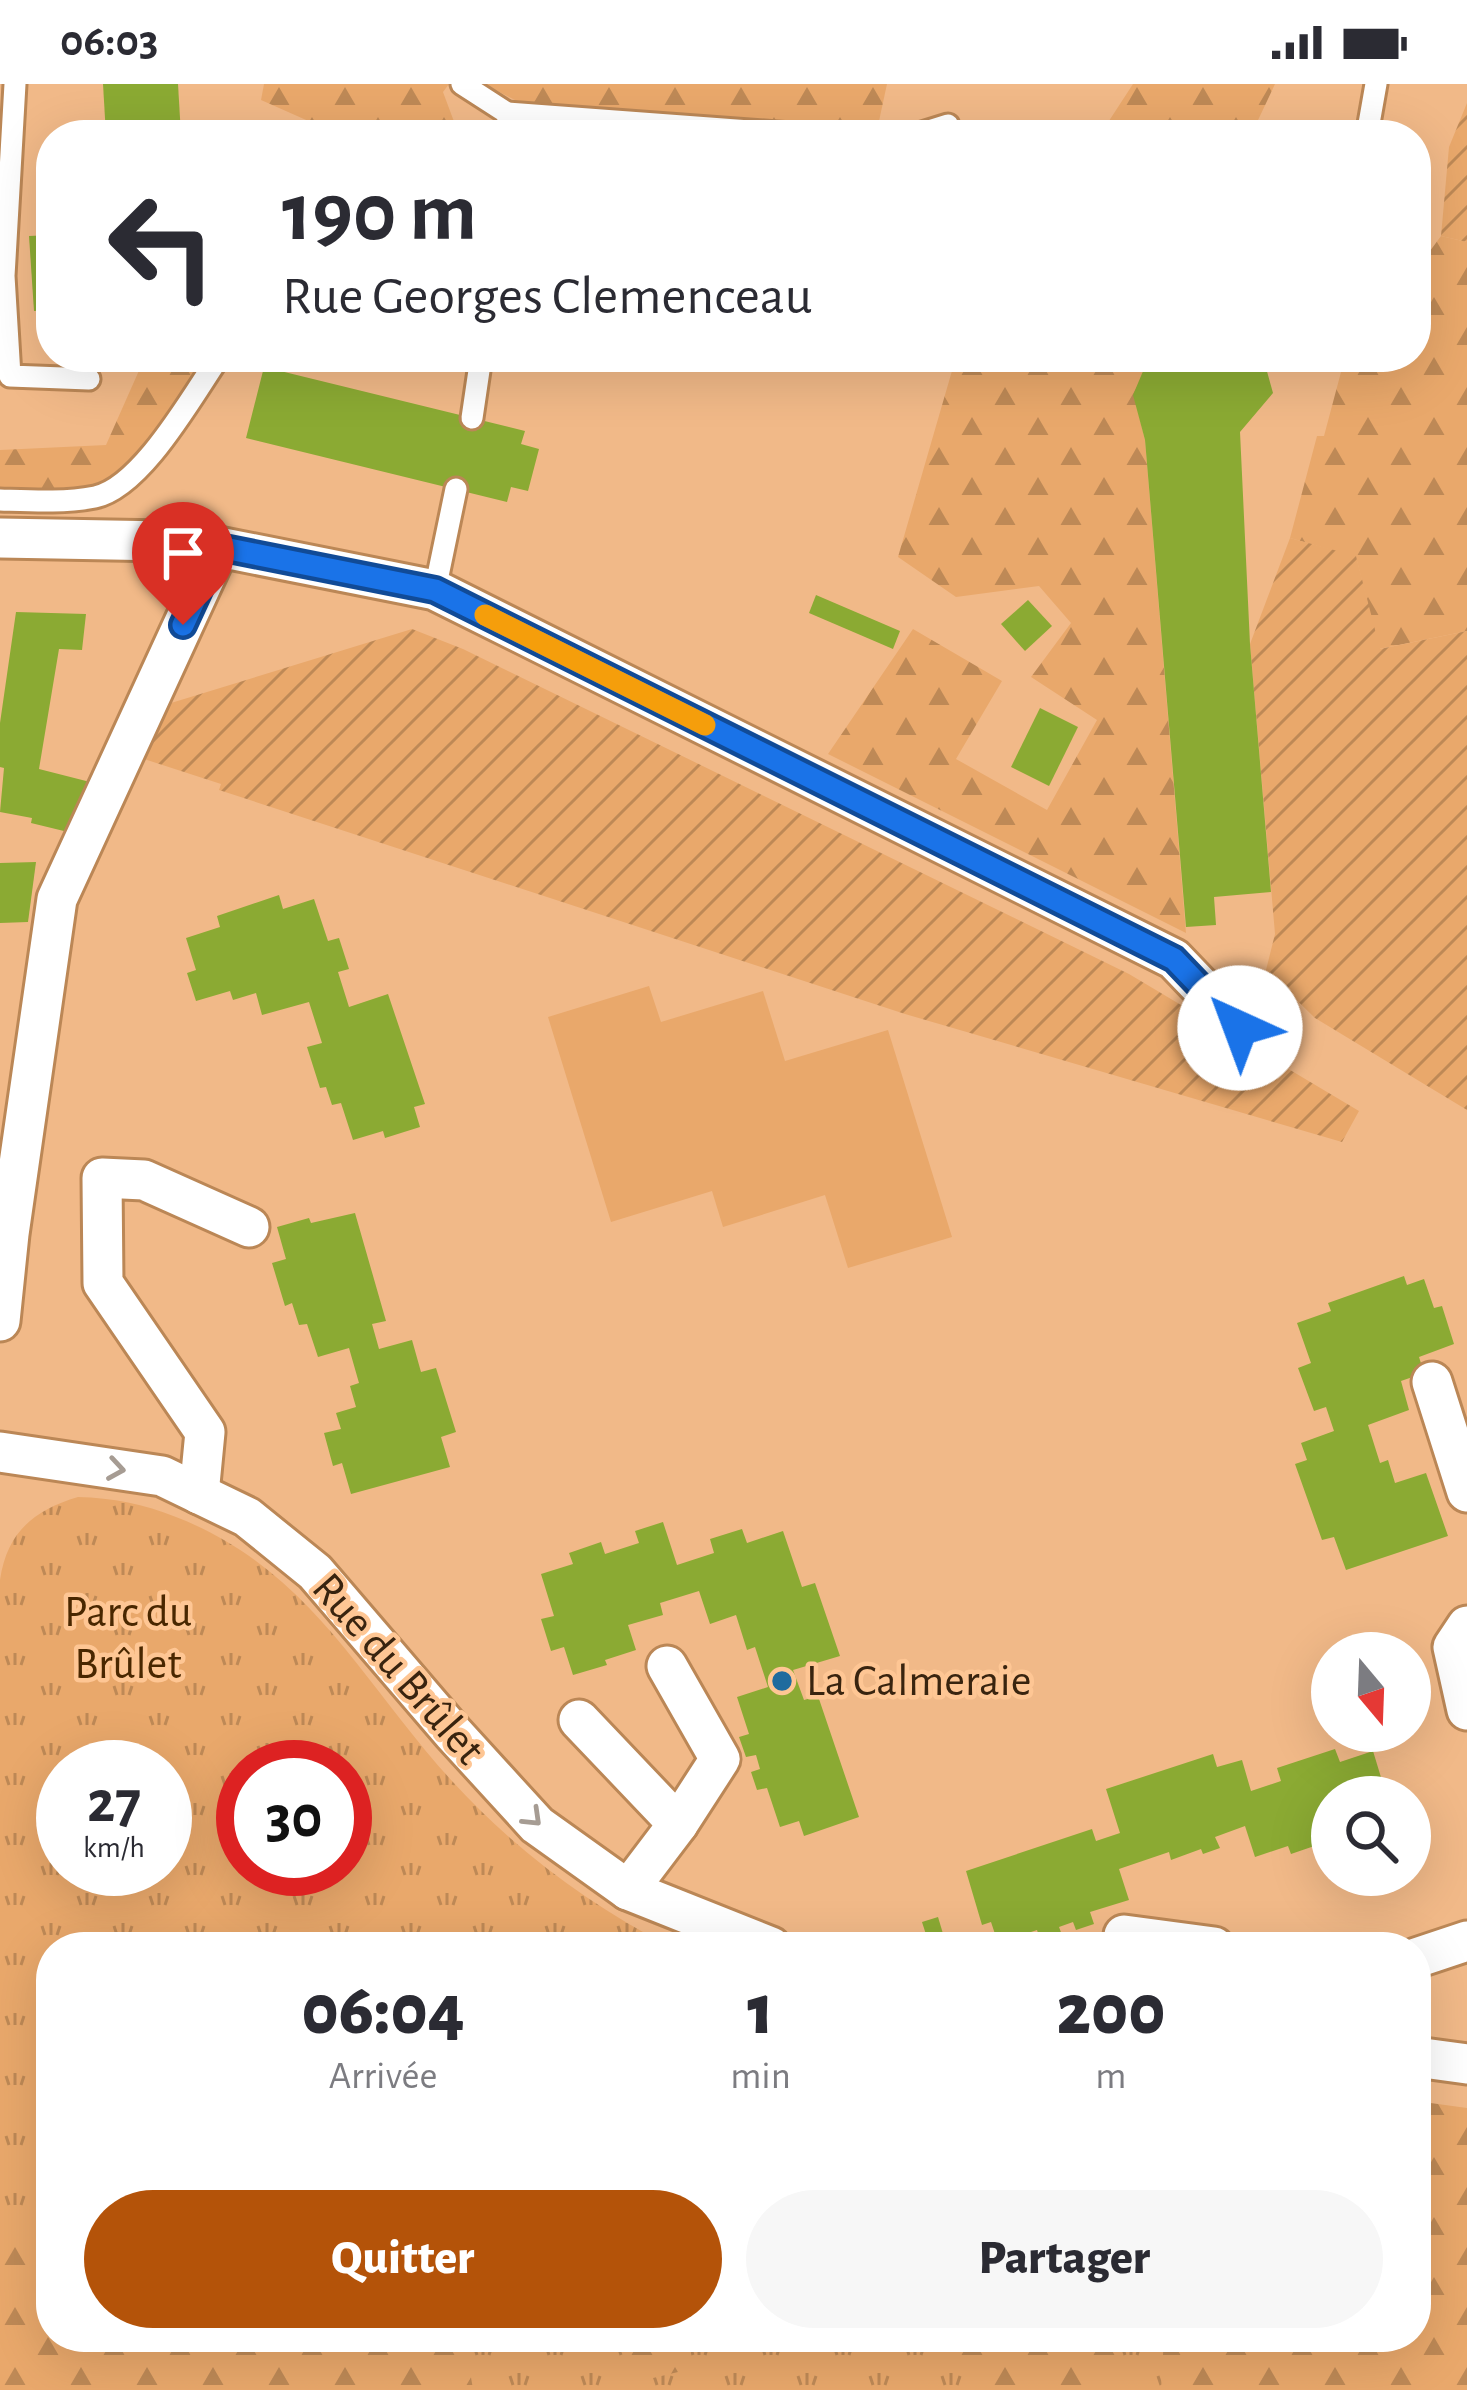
<!DOCTYPE html>
<html lang="fr">
<head>
<meta charset="utf-8">
<style>
  :root { --surface:#fff; --page:#f7f7f7; --text:#2b2b33; --muted:#7c7c81; --accent:#b45309 }
  body { margin:0; font-family:"Alegreya Sans",sans-serif; background:var(--page); color:var(--text); height:100vh; display:flex; flex-direction:column; font-size:45px; white-space:nowrap }
  * { box-sizing:border-box; margin:0 }
  p { font-size:39px; color:var(--muted) }
  .icon { flex:none; width:66px; height:66px; fill:none; stroke:currentColor; stroke-width:2; stroke-linecap:round; stroke-linejoin:round }
  .map { position:relative; flex:1; overflow:hidden }
  .panel { position:absolute; left:36px; top:1848px; width:1395px; height:420px; display:flex; flex-direction:column; background:var(--surface); border-radius:48px; box-shadow:0 12px 48px #0002 }
  .panel>* { flex:none }
  .hud { position:absolute; left:36px; top:36px; width:1395px; height:252px; border-radius:48px; box-shadow:0 12px 48px #0002; background:#fff; color:var(--text); overflow:hidden }
  .needle { width:78px; rotate:161deg }
  .controls { position:absolute; left:1311px; top:1548px; display:grid; gap:24px }
  .controls a { display:grid; place-items:center; width:120px; height:120px; border-radius:50%; background:var(--surface); box-shadow:0 12px 48px #0002; font-size:60px }
  .speed { position:absolute; left:36px; top:1656px; display:flex; gap:24px; font-size:60px; font-weight:700; text-align:center }
  .speed>* { display:grid; place-content:center; width:156px; height:156px; border-radius:50%; background:var(--surface); box-shadow:0 12px 48px #0002; line-height:1 }
  .speed small { font-size:30px; font-weight:400 }
  .speed .limit { border:18px solid #d22; background:#fff; color:#111 }
  .pin { position:absolute; display:grid; place-items:center; width:102px; height:102px; color:#fff; margin:-123px -51px; border-radius:50% 50% 50% 0; rotate:-45deg; box-shadow:0 0 12px #0007 }
  .pin .icon { rotate:45deg }
  .me { position:absolute; width:132px; margin:-66px; rotate:317deg; stroke-linejoin:round; filter:drop-shadow(0 0 9px #0008) }
  .turn { display:flex; align-items:center; gap:42px; height:252px; padding:0 48px; font-size:54px }
  .turn .icon { width:156px; height:156px; stroke-width:2.5 }
  .turn b { display:block; font-size:84px; line-height:102px }
  .eta { display:flex; justify-content:space-evenly; align-items:center; height:204px; text-align:center }
  .eta b { font-size:72px; font-weight:800; line-height:84px }
  .primary-button { display:flex; gap:24px; margin-top:auto; padding:24px 48px }
  .primary-button a { flex:1; height:138px; border-radius:72px; background:var(--accent); color:#fff; font-size:48px; font-weight:800; line-height:138px; text-align:center }
  .primary-button a+a { background:var(--page); color:var(--text) }
  .status { display:flex; justify-content:space-between; align-items:center; height:84px; padding:0 60px; background:var(--surface); direction:ltr }
  .status svg { height:33px; fill:currentColor }
  .map>svg:first-child { display:block }
  .grass { fill:url(#grass-tufts); fill-rule:evenodd }
  .forest { fill:url(#forest-firs) }
  .garden { fill:url(#garden-furrows) }
  .pitch { fill:#e9a86b }
  .building { fill:#8baa33 }
  .lines { fill:none; stroke-linecap:round; stroke-linejoin:round }
  .service-casing { stroke:#bb8756; stroke-width:27 }
  .minor-casing { stroke:#bb8756; stroke-width:45 }
  .service { stroke:#fff; stroke-width:21 }
  .minor { stroke:#fff; stroke-width:39 }
  .oneway { stroke:#a69c93 }
  .route-casing { stroke:#114b97; stroke-width:30 }
  .route { stroke:#1a73e8; stroke-width:21 }
  .slow { stroke:#f59e0b; stroke-width:21 }
  .poi-dot { fill:#1f6b9e; stroke:#fec694; stroke-width:4.5 }
  .labels { text-anchor:middle; dominant-baseline:central; stroke-width:9; stroke-linejoin:round; paint-order:stroke }
  .park-label { font-size:45px; fill:#492700; stroke:#fec694 }
  .street-label { font-size:45px; fill:#39240f; stroke:#fec694 }
  .poi-label { font-size:45px; fill:#39240f; stroke:#fec694; text-anchor:start }
</style>
</head>
<body>
<div class="status"><b>06:03</b><svg viewBox="0 0 49 12"><path d="M0 12V9h3v3zM5 12V6h3v6zM10 12V3h3v9zM15 12V0h3v12zM26 1h20v11H26zM47 4h2v5h-2z"/></svg></div>
<div class="map">
<svg width="1467" height="2306" viewBox="0 0 1467 2306">
  <defs>
    <pattern id="grass-tufts" width="24" height="20" patternUnits="userSpaceOnUse" patternTransform="scale(3)"><rect width="24" height="20" fill="#e9a86b"/><path d="M3 7l-1-3M5 7V3M7 7l1-3M15 17l-1-3M17 17v-4M19 17l1-3" fill="none" stroke="#be8956"/></pattern>
    <pattern id="forest-firs" width="22" height="20" patternUnits="userSpaceOnUse" patternTransform="scale(3)"><rect width="22" height="20" fill="#e9a86b"/><path d="M5 1l3.5 6h-7zM16 11l3.5 6h-7z" fill="#be8956"/></pattern>
    <pattern id="garden-furrows" width="10" height="10" patternUnits="userSpaceOnUse" patternTransform="scale(3)"><rect width="10" height="10" fill="#e9a86b"/><path d="M-1 1l2-2M0 10L10 0M9 11l2-2" fill="none" stroke="#be8956"/></pattern>
  </defs>
  <rect width="100%" height="100%" fill="#f1b988"/>
  <path class="grass" d="M78,1413C113,1414 144,1420 176,1433C310,1485 361,1597 452,1697C514,1765 589,1821 671,1863H51V2253H1328L1339,2306H0V1496C7,1448 34,1426 78,1413ZM63,1683H165V1785H63ZM243,1683H345V1785H243Z"/>
  <g class="forest">
    <path d="M264,0H449L443,8L459,51H340L261,16Z"/>
    <path d="M484,0H887L876,51H590L579,49Z"/>
    <path d="M1133,0H1275L1251,51H1020L1023,42L1105,43Z"/>
    <path d="M1441,152L1467,158V547L1379,565L1356,473L1290,454L1317,352H1324L1345,273L1369,278L1371,273H1416V186Z"/>
    <path d="M145,273H206C179,312 140,383 95,401C73,409 25,405 0,404V366L106,361Z"/>
    <path d="M956,273H1149L1134,312L1145,356L1186,849L828,670L913,545L1002,597L956,675L1047,726L1097,636L1031,593L1071,539L1039,502L956,513L898,473Z"/>
    <path d="M1416,2017L1467,2024V2306H1161L1164,2253H1416Z"/>
    <path d="M0,2113L7,2146L51,2165V2253H464L473,2305L520,2306H0Z"/>
    <path d="M606,2253H701L678,2288L649,2295Z"/>
    <path d="M903,2253H1094L1118,2267L1109,2306H966L967,2292Z"/>
  </g>
  <g class="garden">
    <path d="M1467,19V158L1441,152L1449,63Z"/>
    <path d="M1290,454L1356,472L1380,565L1467,547V1026L1315,934L1266,886L1275,850L1250,560Z"/>
    <path d="M412,545L463,565L1129,890L1359,1027L1342,1058L905,930L219,706L221,700L144,675L171,619Z"/>
  </g>
  <path class="pitch" d="M649,902L661,938L763,907L785,977L888,946L952,1153L848,1184L825,1111L723,1143L712,1107L611,1138L548,933Z"/>
  <g class="building">
    <path d="M103,0H178L181,51H106Z"/>
    <path d="M51,151V226L34,227L29,152Z"/>
    <path d="M1149,273H1263L1273,309L1240,348L1250,560L1271,808L1214,813L1216,841L1186,843L1145,356L1133,311Z"/>
    <path d="M264,283L525,347L521,360L539,365L528,407L511,403L507,418L246,354Z"/>
    <path d="M816,511L900,547L893,565L809,529Z"/>
    <path d="M1028,516L1052,542L1025,567L1001,540Z"/>
    <path d="M16,528L86,530L82,566L59,565L39,685L90,698L68,748L31,739L32,734L0,728L4,684L0,683V639Z"/>
    <path d="M1040,624L1078,643L1049,702L1011,683Z"/>
    <path d="M36,778L28,838L0,839V779Z"/>
    <path d="M279,811L283,825L314,815L328,857L339,854L349,885L338,888L349,923L388,910L425,1020L414,1023L420,1043L385,1054L383,1047L353,1056L341,1019L332,1021L326,1003L320,1004L307,963L322,959L309,918L262,931L256,909L233,916L230,907L196,917L187,889L196,886L186,854L220,843L217,832Z"/>
    <path d="M355,1129L386,1237L372,1240L379,1265L412,1256L421,1288L436,1284L456,1348L441,1353L450,1383L351,1410L342,1379L333,1382L324,1349L341,1345L336,1329L356,1323L350,1302L359,1299L349,1264L318,1273L307,1240L299,1241L292,1219L285,1222L272,1179L286,1175L277,1143L309,1134L311,1139Z"/>
    <path d="M1404,1192L1407,1201L1424,1195L1434,1224L1442,1222L1454,1260L1419,1273L1424,1289L1401,1297L1409,1326L1368,1341L1380,1379L1388,1376L1395,1399L1426,1389L1448,1452L1346,1486L1334,1453L1322,1456L1295,1380L1307,1376L1301,1359L1334,1347L1326,1323L1314,1327L1298,1284L1311,1279L1297,1239L1331,1227L1328,1219Z"/>
    <path d="M663,1438L677,1481L714,1469L710,1455L742,1445L747,1459L783,1447L802,1503L815,1499L840,1572L793,1586L804,1616L818,1612L859,1733L804,1752L799,1737L780,1743L767,1704L757,1706L751,1688L760,1685L756,1671L746,1673L739,1653L749,1650L737,1613L768,1603L755,1563L747,1566L736,1531L710,1540L699,1507L660,1519L663,1531L628,1541L636,1566L605,1576L607,1581L573,1591L564,1563L551,1567L541,1535L554,1532L541,1490L573,1480L569,1469L601,1458L605,1470L639,1459L635,1447Z"/>
    <path d="M1335,1665L1340,1678L1373,1667L1387,1713H1332V1775L1326,1758L1291,1770L1288,1762L1255,1773L1245,1742L1215,1753L1220,1764L1203,1770L1201,1765L1171,1776L1169,1768L1119,1785L1129,1816L1090,1828L1094,1840L1076,1846L1073,1838L1059,1843L1062,1851L1041,1858L1037,1846L998,1859L991,1838L982,1841L966,1787L1092,1745L1096,1757L1120,1749L1106,1705L1213,1670L1217,1683L1242,1676L1251,1707L1281,1697L1277,1684Z"/>
    <path d="M938,1833L947,1863H930L922,1838Z"/>
  </g>
  <g class="lines">
    <g class="service-casing">
      <g id="service">
        <path d="M15,0L4,192L10,292L89,295"/>
        <path d="M462,0L507,29L510,51"/>
        <path d="M507,29L804,51"/>
        <path d="M916,51L948,41"/>
        <path d="M1367,51L1376,0"/>
        <path d="M472,334L481,273"/>
        <path d="M0,416C31,417 64,419 95,413C142,403 192,312 219,273"/>
        <path d="M435,506L456,405"/>
      </g>
    </g>
    <g class="minor-casing">
      <g id="minor">
        <path d="M0,454L166,457L219,463L435,506L1174,875L1240,944"/>
        <path d="M0,1237L9,1150L57,815L219,463"/>
        <path d="M1432,1298L1467,1408"/>
        <path d="M0,1368L162,1392L247,1433L315,1488L453,1649L537,1741L628,1806L771,1863"/>
        <path d="M199,1410L205,1348L103,1199L102,1094L144,1096L249,1143"/>
        <path d="M1467,1542L1453,1563L1467,1626"/>
        <path d="M667,1582L720,1675L678,1740"/>
        <path d="M579,1636L678,1740L628,1806"/>
        <path d="M1124,1851L1214,1863"/>
        <path d="M1416,1874L1467,1857"/>
        <path d="M1416,1973L1467,1980"/>
      </g>
    </g>
    <use href="#service" class="service"/>
    <use href="#minor" class="minor"/>
  </g>
  <defs><path id="oneway-chevron" d="M-2-3.5L2.5 0L-2 3.5" fill="none" stroke-width="1.6" stroke-linecap="round" stroke-linejoin="round" transform="scale(3)"/></defs>
  <g class="oneway">
    <use href="#oneway-chevron" transform="translate(116 1385) rotate(9)"/>
    <use href="#oneway-chevron" transform="translate(533 1734) rotate(44)"/>
  </g>
  <g class="lines">
    <g class="route-casing">
      <path id="route" d="M183,541L219,463L435,506L1174,875L1240,944"/>
    </g>
    <use href="#route" class="route"/>
    <path class="slow" d="M485,531L705,641"/>
  </g>
  <circle class="poi-dot" cx="782" cy="1597" r="12"/>
  <g class="labels">
    <g class="park-label">
      <text x="128" y="1528">Parc du<tspan x="128" dy="52">Brûlet</tspan></text>
    </g>
    <g class="street-label">
      <text transform="translate(398 1585) rotate(49)">Rue du Brûlet</text>
    </g>
    <g class="poi-label">
      <text x="806" y="1597">La Calmeraie</text>
    </g>
  </g>
</svg>
<div class="controls">
<a><svg class="needle" viewBox="-14 -14 28 28"><path d="M0-13l5 13h-10z" fill="#e53935"/><path d="M0 13l5-13h-10z" fill="#7c7c81"/></svg></a>
<a><svg class="icon" aria-label="search" viewBox="0 0 24 24"><circle cx="10" cy="10" r="6"/><path d="M15 15l6 6"/></svg></a>
</div>
<div class="speed"><div>27<small>km/h</small></div><div class="limit">30</div></div>
<div class="pin" style="left:183px;top:541px;background:#d93025"><svg class="icon" aria-label="arrive" viewBox="0 0 24 24"><path d="M6 21V4h12l-3 4 3 4H6"/></svg></div>
<svg class="me" style="left:1240px;top:944px" viewBox="-20 -20 40 40"><circle r="19" fill="#fff"/><path d="M0-13L10 11 0 6-10 11z" fill="#1a73e8"/></svg>
<div class="hud">
<div class="turn"><svg class="icon" aria-label="left" viewBox="0 0 24 24"><path d="M17 20v-9H6M10 6l-5 5 5 5"/></svg><div><b>190 m</b>Rue Georges Clemenceau</div></div>
</div>
<section class="panel">
<div class="eta">
<div><b>06:04</b><p>Arrivée</p></div>
<div><b>1</b><p>min</p></div>
<div><b>200</b><p>m</p></div>
</div>
<div class="primary-button"><a>Quitter</a><a>Partager</a></div>
</section>
</div>
</body>
</html>
